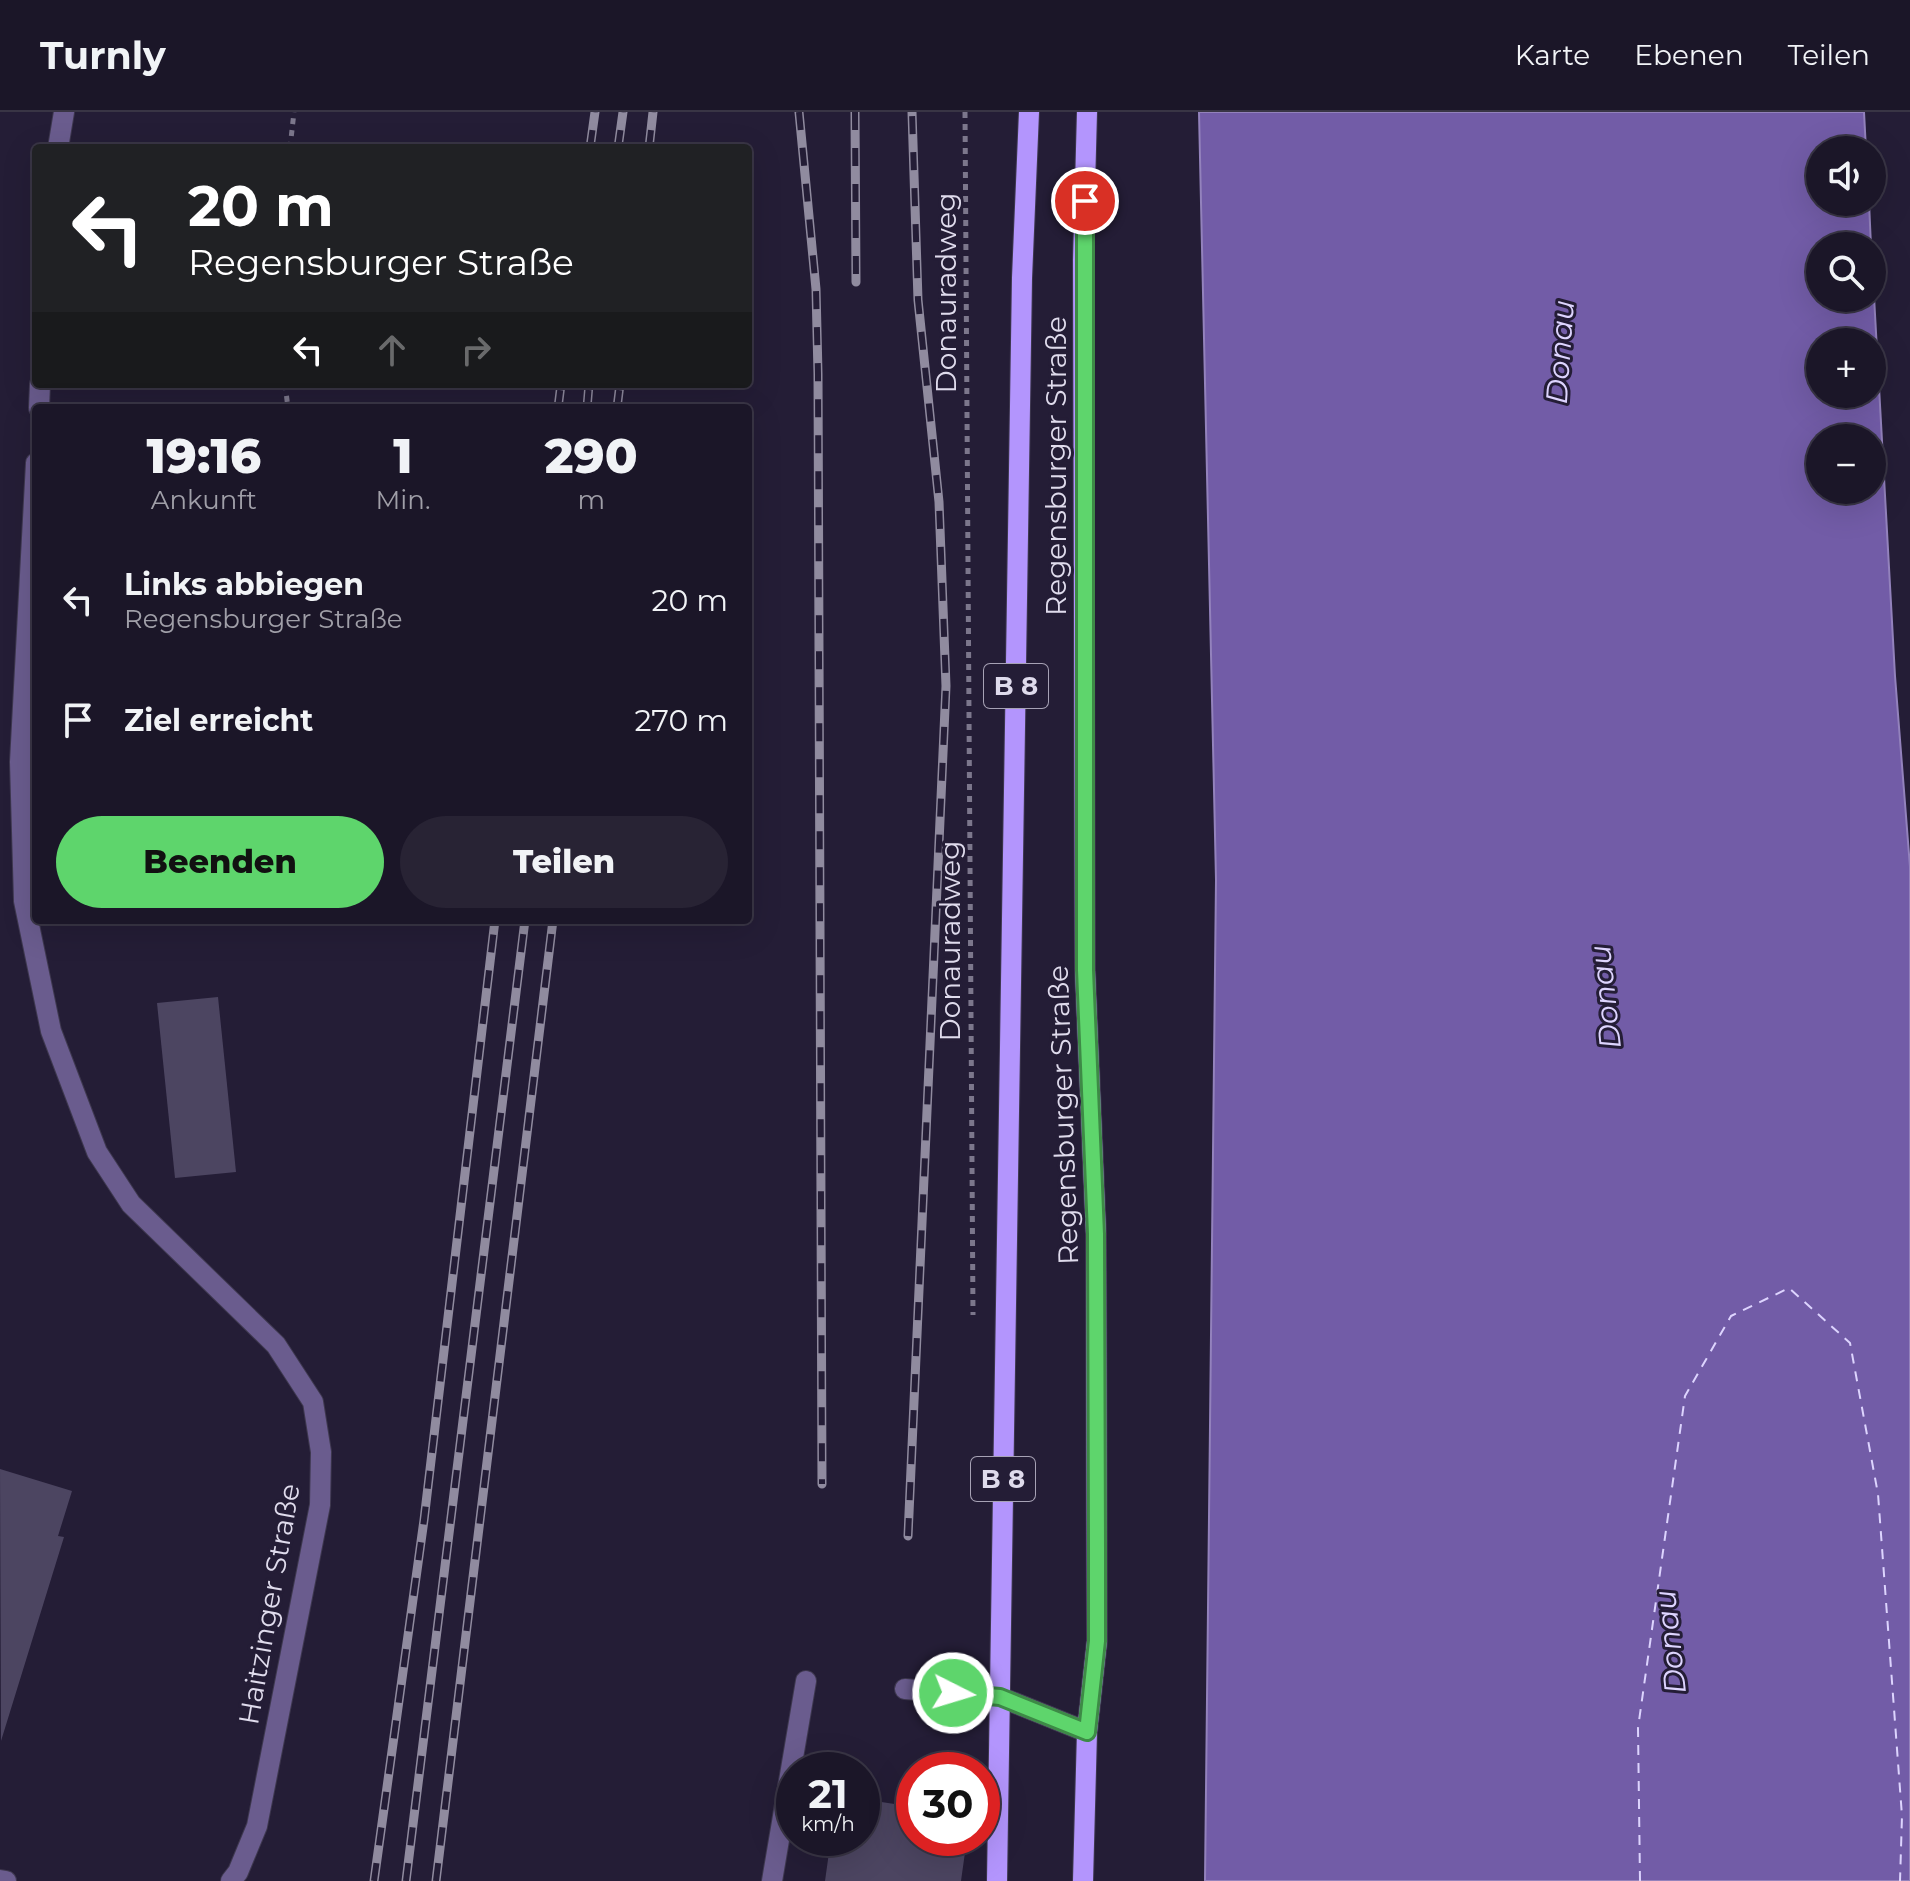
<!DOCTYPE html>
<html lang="de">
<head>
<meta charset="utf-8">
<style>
  :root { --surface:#1b1628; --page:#282334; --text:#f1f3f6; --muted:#a09fa8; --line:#393545; --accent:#5ed56c }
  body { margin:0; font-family:Montserrat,sans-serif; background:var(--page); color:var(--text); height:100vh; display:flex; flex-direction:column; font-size:30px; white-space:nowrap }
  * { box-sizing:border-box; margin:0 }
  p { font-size:26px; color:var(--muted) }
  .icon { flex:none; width:44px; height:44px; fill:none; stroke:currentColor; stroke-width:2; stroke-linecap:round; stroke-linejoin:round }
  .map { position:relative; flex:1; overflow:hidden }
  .panel { position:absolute; left:32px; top:292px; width:720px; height:520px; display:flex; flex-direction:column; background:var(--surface); border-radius:8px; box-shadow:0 8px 32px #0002,0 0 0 2px var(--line) }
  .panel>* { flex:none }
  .guide { position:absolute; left:32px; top:32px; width:720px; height:244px; border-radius:8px; box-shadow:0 8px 32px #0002,0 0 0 2px var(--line); background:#202124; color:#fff; overflow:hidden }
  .controls { position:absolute; left:1806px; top:24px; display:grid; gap:16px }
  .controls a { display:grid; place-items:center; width:80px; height:80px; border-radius:50%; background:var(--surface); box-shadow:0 8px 32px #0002,0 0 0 2px var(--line); font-size:40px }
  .speed { position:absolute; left:776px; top:1640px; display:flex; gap:16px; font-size:40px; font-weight:700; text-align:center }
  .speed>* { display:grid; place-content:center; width:104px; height:104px; border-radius:50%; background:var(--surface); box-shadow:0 8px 32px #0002,0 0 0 2px var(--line); line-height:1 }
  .speed small { font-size:20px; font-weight:400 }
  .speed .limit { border:12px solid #d22; background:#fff; color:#111 }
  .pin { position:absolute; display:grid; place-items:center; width:68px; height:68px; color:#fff; margin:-34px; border:4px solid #fff; border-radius:50%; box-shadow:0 2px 8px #0007 }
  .me { position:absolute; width:88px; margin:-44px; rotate:95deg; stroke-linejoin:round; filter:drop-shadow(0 0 6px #0008) }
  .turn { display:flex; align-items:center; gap:28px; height:168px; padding:0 24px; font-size:36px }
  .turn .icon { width:104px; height:104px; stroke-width:2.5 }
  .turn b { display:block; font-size:56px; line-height:68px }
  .lanes { display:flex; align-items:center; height:76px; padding:0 24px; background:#0003; justify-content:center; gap:40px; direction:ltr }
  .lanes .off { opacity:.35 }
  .eta { display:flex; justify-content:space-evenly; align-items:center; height:136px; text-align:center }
  .eta b { font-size:48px; font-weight:800; line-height:56px }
  .cta { display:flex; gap:16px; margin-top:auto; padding:16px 24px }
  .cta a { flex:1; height:92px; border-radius:48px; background:var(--accent); color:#111; font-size:32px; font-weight:800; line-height:92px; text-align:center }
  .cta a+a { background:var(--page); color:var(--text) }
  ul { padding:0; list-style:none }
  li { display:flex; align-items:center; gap:24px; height:120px; padding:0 24px }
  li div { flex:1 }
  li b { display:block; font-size:30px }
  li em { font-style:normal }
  header { display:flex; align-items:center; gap:48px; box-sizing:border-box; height:112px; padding:0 40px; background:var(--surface); border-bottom:2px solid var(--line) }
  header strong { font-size:38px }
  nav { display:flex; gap:44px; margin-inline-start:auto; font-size:28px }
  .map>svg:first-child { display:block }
  .water { fill:#725ca7; stroke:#9382bc; stroke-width:2; fill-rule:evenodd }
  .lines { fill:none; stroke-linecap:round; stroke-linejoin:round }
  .ferry { stroke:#ddd4fe; stroke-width:2; stroke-dasharray:10 8; stroke-linecap:butt }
  .building { fill:#4c4561 }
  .lane-casing { stroke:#3e384f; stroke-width:22 }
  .street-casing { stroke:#3e384f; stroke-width:22 }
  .primary-casing { stroke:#3e384f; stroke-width:22 }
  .path { stroke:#7c778c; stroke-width:5; stroke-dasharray:6 6; stroke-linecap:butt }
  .lane { stroke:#6a5c8e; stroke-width:20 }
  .street { stroke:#6a5c8e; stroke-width:20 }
  .primary { stroke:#b395fd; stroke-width:20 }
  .rail-casing { stroke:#908b9f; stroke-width:9 }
  .rail { stroke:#241d36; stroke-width:6; stroke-dasharray:18; stroke-linecap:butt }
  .route-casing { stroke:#3d8a46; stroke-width:20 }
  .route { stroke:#5ed56c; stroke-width:14 }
  .labels { text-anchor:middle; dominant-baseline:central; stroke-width:6; stroke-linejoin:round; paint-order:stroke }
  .shield { fill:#241d36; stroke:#a7a2b5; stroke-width:2 }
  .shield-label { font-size:26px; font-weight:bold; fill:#dfdbec }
  .street-label { font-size:28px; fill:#dfdbec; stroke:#241d36 }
  .water-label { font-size:30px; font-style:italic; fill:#ddd4fe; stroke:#241d36 }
</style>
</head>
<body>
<header>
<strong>Turnly</strong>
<nav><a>Karte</a><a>Ebenen</a><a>Teilen</a></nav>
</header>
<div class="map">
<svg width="1910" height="1769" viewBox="0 0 1910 1769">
  <rect width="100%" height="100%" fill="#241d36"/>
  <path class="water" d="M1199,0H1864L1866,38H1820V90H1869L1871,134H1820V186H1872V148L1895,564L1910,755V1769H1205L1216,768ZM1820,230H1872V282H1820ZM1820,326H1872V378H1820Z"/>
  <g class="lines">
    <path class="ferry" d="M1640,1769L1638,1616L1685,1284L1731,1204L1789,1176L1850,1231L1878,1382L1902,1704L1900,1769"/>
  </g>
  <g class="building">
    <path d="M218,885L236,1060L175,1066L157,891Z"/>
    <path d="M0,1357L72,1379L58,1424L64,1425L1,1629Z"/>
    <path d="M862,1687L914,1695V1726H967L961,1769H825L831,1726H862Z"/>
  </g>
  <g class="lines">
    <g class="lane-casing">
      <path id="lane" d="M772,1769L806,1569"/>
    </g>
    <g class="street-casing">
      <g id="street">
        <path d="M58,36L64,0"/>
        <path d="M39,296L40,272"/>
        <path d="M36,351L20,650L24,789L51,919L97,1040L131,1092L276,1233L313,1290L321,1340L320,1393L257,1714L238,1760L231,1769"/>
        <path d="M905,1577L1000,1585L1087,1620"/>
        <path d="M0,1768L6,1769"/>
      </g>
    </g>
    <g class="primary-casing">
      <g id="primary">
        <path d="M997,1769L1022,166L1029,0"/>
        <path d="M1083,1769L1087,1620L1097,1529L1096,1122L1085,858L1083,148L1087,0"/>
      </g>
    </g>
    <g class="path">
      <path d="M965,0L973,1203"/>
      <path d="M290,36L294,0"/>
      <path d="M285,272L288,296"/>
    </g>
    <use href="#lane" class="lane"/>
    <use href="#street" class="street"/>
    <use href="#primary" class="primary"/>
    <g class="rail-casing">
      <g id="rail">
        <path d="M799,0L816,177L818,262L822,1372"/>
        <path d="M855,0L856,170"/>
        <path d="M590,36L595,0"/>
        <path d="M618,36L623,0"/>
        <path d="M649,36L653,0"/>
        <path d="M558,296L561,272"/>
        <path d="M587,296L589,272"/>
        <path d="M617,296L620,272"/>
        <path d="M908,1424L946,574L939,390L918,188L912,0"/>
        <path d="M374,1769L424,1408L495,808"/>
        <path d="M406,1769L525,808"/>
        <path d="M436,1769L553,808"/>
      </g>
    </g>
    <use href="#rail" class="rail"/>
  </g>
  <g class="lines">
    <g class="route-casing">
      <path id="route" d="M953,1581L1000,1585L1087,1620L1097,1529V1435L1096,1122L1085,858V89"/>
    </g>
    <use href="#route" class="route"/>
  </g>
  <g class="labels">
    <g class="shield">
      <rect x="984" y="552" width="64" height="44" rx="6"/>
      <rect x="971" y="1345" width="64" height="44" rx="6"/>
    </g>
    <g class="shield-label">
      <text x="1016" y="574">B 8</text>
      <text x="1003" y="1367">B 8</text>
    </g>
    <g class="street-label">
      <text transform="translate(946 181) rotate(-90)">Donauradweg</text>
      <text transform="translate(1056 354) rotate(-90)">Regensburger Straße</text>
      <text transform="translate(950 829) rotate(-90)">Donauradweg</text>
      <text transform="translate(1063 1003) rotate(-92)">Regensburger Straße</text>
      <text transform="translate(269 1492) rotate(-80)">Haitzinger Straße</text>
    </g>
    <g class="water-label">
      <text transform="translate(1560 240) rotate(-86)">Donau</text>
      <text transform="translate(1605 885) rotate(-96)">Donau</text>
      <text transform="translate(1670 1530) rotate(-96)">Donau</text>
    </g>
  </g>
</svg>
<div class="controls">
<a><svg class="icon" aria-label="sound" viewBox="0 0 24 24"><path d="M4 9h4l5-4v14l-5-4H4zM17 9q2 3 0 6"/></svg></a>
<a><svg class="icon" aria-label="search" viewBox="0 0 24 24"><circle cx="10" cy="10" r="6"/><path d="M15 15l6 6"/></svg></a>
<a>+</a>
<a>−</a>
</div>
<div class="speed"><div>21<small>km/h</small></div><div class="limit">30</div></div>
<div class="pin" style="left:1085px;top:89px;background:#d93025"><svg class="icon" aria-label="arrive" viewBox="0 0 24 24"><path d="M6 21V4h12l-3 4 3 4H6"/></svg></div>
<svg class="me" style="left:953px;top:1581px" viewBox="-20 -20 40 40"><circle r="17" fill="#5ed56c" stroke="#fff" stroke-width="3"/><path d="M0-11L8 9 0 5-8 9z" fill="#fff"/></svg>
<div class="guide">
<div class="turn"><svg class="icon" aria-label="left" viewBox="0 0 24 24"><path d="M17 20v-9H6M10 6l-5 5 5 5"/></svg><div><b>20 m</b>Regensburger Straße</div></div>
<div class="lanes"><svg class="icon" aria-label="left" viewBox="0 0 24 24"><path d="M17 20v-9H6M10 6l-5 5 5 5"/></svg><svg class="icon off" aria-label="ahead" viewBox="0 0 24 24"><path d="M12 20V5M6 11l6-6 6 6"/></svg><svg class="icon off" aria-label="right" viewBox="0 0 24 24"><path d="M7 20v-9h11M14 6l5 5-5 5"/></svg></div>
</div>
<section class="panel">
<div class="eta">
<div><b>19:16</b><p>Ankunft</p></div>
<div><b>1</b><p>Min.</p></div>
<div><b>290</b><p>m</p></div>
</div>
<ul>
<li><svg class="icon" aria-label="left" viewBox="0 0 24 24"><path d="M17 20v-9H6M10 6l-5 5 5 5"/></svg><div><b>Links abbiegen</b><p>Regensburger Straße</p></div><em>20 m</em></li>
<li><svg class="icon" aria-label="arrive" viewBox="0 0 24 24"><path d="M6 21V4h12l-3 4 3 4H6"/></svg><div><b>Ziel erreicht</b></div><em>270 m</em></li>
</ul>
<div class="cta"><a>Beenden</a><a>Teilen</a></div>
</section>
</div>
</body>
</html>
